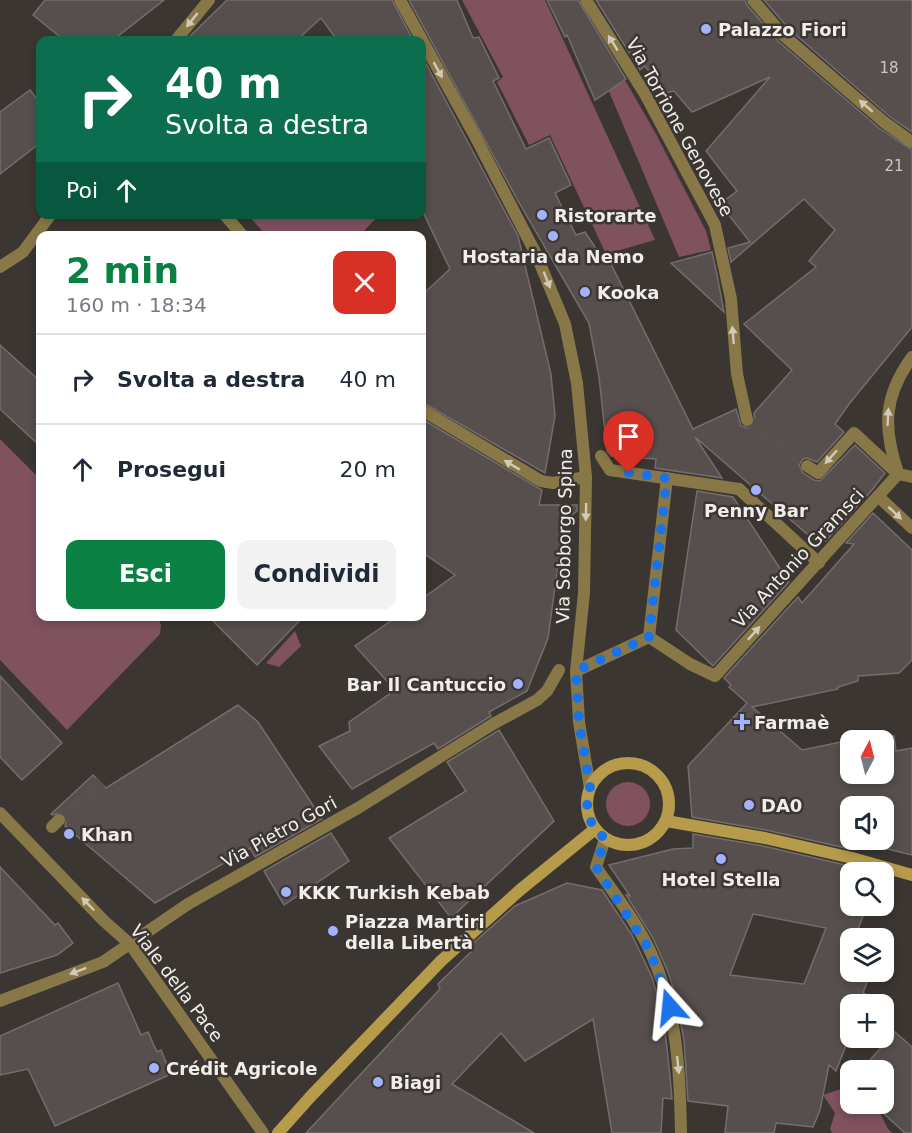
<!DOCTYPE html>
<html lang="it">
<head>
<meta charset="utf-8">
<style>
  :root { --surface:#fff; --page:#f2f2f3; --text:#1f2937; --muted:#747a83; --line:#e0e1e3; --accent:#0b8043 }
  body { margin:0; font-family:"DejaVu Sans",sans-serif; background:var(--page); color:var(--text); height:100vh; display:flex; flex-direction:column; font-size:22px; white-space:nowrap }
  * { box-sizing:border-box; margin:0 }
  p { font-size:20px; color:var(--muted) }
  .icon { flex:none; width:33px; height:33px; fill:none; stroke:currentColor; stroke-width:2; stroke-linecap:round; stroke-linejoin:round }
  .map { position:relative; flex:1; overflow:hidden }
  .drawer { position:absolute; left:36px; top:231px; width:390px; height:390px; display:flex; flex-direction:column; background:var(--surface); border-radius:12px; box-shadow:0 3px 9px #0003 }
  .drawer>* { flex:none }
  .hud { position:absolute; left:36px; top:36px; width:390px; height:183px; border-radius:12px; box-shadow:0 3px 9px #0003; background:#0b6e4f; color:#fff; overflow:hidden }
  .needle { width:39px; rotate:7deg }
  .buttons { position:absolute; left:840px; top:730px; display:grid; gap:12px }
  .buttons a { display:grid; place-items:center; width:54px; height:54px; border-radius:12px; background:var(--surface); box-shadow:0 3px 9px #0003; font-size:30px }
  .pin { position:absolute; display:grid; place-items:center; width:51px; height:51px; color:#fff; margin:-62px -26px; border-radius:50% 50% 50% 0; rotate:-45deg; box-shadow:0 0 6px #0007 }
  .pin .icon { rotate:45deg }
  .me { position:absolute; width:66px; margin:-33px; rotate:342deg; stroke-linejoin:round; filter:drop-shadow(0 0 4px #0008) }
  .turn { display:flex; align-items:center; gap:21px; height:126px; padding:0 30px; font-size:27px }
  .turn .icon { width:78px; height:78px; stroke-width:2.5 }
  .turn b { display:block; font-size:42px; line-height:51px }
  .then { display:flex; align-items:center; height:57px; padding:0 30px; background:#0003; gap:12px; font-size:22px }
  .round { display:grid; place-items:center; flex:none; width:63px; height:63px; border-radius:12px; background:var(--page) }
  .summary { display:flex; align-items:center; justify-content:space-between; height:102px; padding:0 30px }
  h1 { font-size:36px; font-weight:700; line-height:45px; color:var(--accent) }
  .cta { display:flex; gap:12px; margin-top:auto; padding:12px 30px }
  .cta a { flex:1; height:69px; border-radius:12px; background:var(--accent); color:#fff; font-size:24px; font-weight:700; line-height:69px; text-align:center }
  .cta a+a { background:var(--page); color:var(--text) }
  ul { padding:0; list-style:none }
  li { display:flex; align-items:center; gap:18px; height:90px; padding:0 30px; border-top:2px solid var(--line) }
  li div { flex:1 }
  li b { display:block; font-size:22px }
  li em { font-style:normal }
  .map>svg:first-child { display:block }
  .green { fill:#7f525e }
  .building { fill:#564f4e; stroke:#756d6b; stroke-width:1.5; fill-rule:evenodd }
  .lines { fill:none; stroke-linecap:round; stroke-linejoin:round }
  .pedestrian-tunnel { stroke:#56514e; stroke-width:12; stroke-dasharray:12 6; stroke-linecap:butt }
  .pedestrian { stroke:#887847; stroke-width:12 }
  .minor { stroke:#887847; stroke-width:12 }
  .tertiary { stroke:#887847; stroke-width:12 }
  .secondary { stroke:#b69b4a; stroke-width:12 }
  .oneway { fill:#d1cab9 }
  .route { stroke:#1a73e8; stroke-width:10; stroke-dasharray:0 18 }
  .poi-dot { fill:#a2b2fd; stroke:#3b3632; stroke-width:2 }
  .labels { text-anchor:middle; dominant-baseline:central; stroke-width:5; stroke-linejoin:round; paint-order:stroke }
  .number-label { font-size:15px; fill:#cac6c3 }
  .poi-label { font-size:18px; font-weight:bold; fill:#f0edea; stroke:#3b3632; text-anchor:start }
  .street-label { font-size:18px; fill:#f0edea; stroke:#3b3632 }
</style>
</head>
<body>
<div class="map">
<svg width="912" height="1133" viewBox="0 0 912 1133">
  <rect width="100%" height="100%" fill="#3b3632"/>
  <g class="green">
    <path d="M462,0H545L655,240L606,254L550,135L529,145L497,82L503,77Z"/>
    <path d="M583,30L617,66L656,134L706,231L711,250L679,257Z"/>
    <path d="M248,215H379L359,236L266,235Z"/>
    <path d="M0,439L40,479V616L158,617L161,625L160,634L67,730L0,660Z"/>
    <path d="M295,631L301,646L279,667L266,663Z"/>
    <circle cx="628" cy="804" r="22"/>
    <path d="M850,1086V1104H873C884,1114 883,1125 892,1133H832L830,1129L835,1113L823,1095Z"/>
  </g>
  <g class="building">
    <path d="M45,0H164L113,40H64L33,15Z"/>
    <path d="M227,0H392L413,40H337L321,18L297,40H186Z"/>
    <path d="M409,0H457L473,38L479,37L499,78L493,81L526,149L549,138L571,185L555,193L576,235L585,232L601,256L606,254L693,429L736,409L741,426L748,428L753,426L755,422L754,413L792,370L744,324L816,267L809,261L835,230L804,199L731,262L728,248L750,242L720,204L737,191L706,151L770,77L692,112L674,91L665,93L645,66L640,70L596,0H745L747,5L778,41L879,128L912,150V327L849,404L835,424L844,432L817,462L807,458L803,459L799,465L803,473L814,480L820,481L855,445L885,473L872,490L826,541L814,540L695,437L722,478L655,468L656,459L611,456L607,451L599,377L589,323L518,201Z"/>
    <path d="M547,0H578L626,79L595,100L567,35L565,37Z"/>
    <path d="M764,0H912V132L889,116L789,29Z"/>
    <path d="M422,56L518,236L551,374L555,416L545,473L422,402V295L450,269L422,210Z"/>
    <path d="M30,90L40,103V143L0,174V112Z"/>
    <path d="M712,252L717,275L724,312L671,263Z"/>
    <path d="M0,345L40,381V446L0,409Z"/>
    <path d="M422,419L542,490L539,505H577V511L561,524L563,528L548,638L527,691L489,712L491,716L438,749L434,743L352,789L319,746L350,731L349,722L395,690L355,646L398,616H422V599L455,575L422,552Z"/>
    <path d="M697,491L733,497L789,582L713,666L676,630Z"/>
    <path d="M873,513L912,550V660L899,673L858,676V681L838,687V689L752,707L802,750L866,737L867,741H850V774H884V741H871L894,736L896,751L912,748V855L851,840H884V807H850V849L766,830L692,817L688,766L747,703L729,687L731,685L724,678L798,597L802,603L854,544L846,543Z"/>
    <path d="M208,616H304L257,665Z"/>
    <path d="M0,676L62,743L22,780L0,757Z"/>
    <path d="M238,705L258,722L322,819L255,857L250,848L155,903L65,826L67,818L64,814L61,812L53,815L51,814L93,775L106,788Z"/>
    <path d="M499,730L554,821L451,918L389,838L466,791L447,762Z"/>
    <path d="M331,833L349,861L284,905L264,871Z"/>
    <path d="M693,834L763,846L850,866V906H867L854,939H850V949L841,973L869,977L863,993L867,995L863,1005H850V1035L836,1071L829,1065L820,1110L813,1127L776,1123L774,1133H725L728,1106L688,1101L684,1040L675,994L668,972L653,938L626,895L630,896L609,865L673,849L693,848ZM753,914L826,928L804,984L730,975Z"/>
    <path d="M0,867L55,925L58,923L73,943L57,955L0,973Z"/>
    <path d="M567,883L602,890L632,935L652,977L664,1020L671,1087L672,1099L663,1098L661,1133H612L593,1019L525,1061L501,1033L452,1084L534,1133H306L440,989L438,984L474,949L471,945L515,906Z"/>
    <path d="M118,983L141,1035L148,1032L157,1052L161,1050L171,1074L55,1126L28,1069L0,1075V1036Z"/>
    <path d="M895,1032L912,1047V1133H905L873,1104H884V1071H860Z"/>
  </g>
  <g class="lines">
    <g class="pedestrian-tunnel">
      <path d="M747,420L807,466"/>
      <path d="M59,820L101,782"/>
    </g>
    <g class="pedestrian">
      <path d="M586,0L645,94L715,225L731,299L737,374L747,420"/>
      <path d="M753,0L783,35L884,122L912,142"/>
      <path d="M601,456L610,470L739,489L819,563"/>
      <path d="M807,466L818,473L854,433L898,474"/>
      <path d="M898,473C883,428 883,397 912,357"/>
      <path d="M898,474L912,477"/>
      <path d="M667,478L649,637L690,664L715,676L898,474"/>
      <path d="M879,497L912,528"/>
      <path d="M576,671L649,637"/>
      <path d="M52,827L59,820"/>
      <path d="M188,904L358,808L493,724L537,700L547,691L559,670"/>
    </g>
    <g class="minor">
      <path d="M176,40L209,0"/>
      <path d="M224,214L243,236"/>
      <path d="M0,267L23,252L51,214"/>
      <path d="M422,410L541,481L553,483L586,477"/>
      <path d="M0,813L104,921L130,944L263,1133"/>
      <path d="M605,839L596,867C615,895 637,922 651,953C677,1009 680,1072 681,1133"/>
      <path d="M0,1001L103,962L188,904"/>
    </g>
    <path class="tertiary" d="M400,0L475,136L536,254L565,324L577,383L586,477L584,593L576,671L579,722L590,788"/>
    <g class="secondary">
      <circle cx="628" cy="804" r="41"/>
      <path d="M666,821L765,838L852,858L912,875"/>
      <path d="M278,1133L312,1095L441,961L520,890L595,829"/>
    </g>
  </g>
  <defs><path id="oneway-solid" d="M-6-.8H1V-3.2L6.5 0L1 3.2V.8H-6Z" transform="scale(1.5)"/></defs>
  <g class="oneway">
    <use href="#oneway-solid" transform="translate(192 20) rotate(129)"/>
    <use href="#oneway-solid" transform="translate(613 43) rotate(-122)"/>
    <use href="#oneway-solid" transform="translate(438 70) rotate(61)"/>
    <use href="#oneway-solid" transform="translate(866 106) rotate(-139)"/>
    <use href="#oneway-solid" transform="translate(547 280) rotate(68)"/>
    <use href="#oneway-solid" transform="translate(733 335) rotate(-95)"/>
    <use href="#oneway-solid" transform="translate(888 417) rotate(-87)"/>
    <use href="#oneway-solid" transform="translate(831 457) rotate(132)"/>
    <use href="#oneway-solid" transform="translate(512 465) rotate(-149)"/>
    <use href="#oneway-solid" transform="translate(586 512) rotate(91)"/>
    <use href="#oneway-solid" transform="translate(895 513) rotate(43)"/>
    <use href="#oneway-solid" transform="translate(754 633) rotate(-48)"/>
    <use href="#oneway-solid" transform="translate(88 904) rotate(-134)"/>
    <use href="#oneway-solid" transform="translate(78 971) rotate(159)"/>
    <use href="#oneway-solid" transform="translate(678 1065) rotate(84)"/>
  </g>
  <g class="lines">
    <path class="route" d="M629,473L667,478L649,637L576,671L579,722L590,788L587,802L588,816L595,829L605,839L596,867L650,951L670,1007"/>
  </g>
  <g class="poi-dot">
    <circle cx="706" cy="29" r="6"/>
    <circle cx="542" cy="215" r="6"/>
    <circle cx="553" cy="236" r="6"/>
    <circle cx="585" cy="292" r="6"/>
    <circle cx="756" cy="490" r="6"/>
    <circle cx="518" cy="684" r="6"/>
    <path d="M739 713h6v6h6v6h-6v6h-6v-6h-6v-6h6z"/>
    <circle cx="749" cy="805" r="6"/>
    <circle cx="69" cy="834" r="6"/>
    <circle cx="721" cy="859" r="6"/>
    <circle cx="286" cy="892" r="6"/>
    <circle cx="333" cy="931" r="6"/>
    <circle cx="154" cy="1068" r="6"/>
    <circle cx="378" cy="1082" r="6"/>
  </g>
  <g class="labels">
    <g class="number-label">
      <text x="889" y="68">18</text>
      <text x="894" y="166">21</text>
    </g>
    <g class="poi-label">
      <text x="718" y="29">Palazzo Fiori</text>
      <text x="554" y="215">Ristorarte</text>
      <text x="553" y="256" text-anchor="middle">Hostaria da Nemo</text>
      <text x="597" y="292">Kooka</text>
      <text x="756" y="510" text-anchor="middle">Penny Bar</text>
      <text x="506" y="684" text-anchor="end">Bar Il Cantuccio</text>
      <text x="754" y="722">Farmaè</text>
      <text x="761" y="805">DA0</text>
      <text x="81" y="834">Khan</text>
      <text x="721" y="879" text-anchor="middle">Hotel Stella</text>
      <text x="298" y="892">KKK Turkish Kebab</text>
      <text x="345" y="921">Piazza Martiri<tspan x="345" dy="21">della Libertà</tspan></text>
      <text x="166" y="1068">Crédit Agricole</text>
      <text x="390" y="1082">Biagi</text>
    </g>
    <g class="street-label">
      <text transform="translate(680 127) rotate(61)">Via Torrione Genovese</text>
      <text transform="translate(564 536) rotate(-89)">Via Sobborgo Spina</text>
      <text transform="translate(798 558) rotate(-47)">Via Antonio Gramsci</text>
      <text transform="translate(279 832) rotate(-29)">Via Pietro Gori</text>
      <text transform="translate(177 983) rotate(53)">Viale della Pace</text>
    </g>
  </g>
</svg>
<div class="buttons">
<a><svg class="needle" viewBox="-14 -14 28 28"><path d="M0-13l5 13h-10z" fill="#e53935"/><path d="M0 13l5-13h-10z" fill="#747a83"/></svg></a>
<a><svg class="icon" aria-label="sound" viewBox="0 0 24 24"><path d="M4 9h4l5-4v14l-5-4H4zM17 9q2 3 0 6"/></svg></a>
<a><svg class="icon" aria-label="search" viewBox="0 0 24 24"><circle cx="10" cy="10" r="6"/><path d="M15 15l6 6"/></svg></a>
<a><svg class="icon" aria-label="layers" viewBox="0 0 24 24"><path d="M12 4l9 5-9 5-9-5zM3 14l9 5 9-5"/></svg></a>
<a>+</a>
<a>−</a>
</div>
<div class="pin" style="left:629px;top:473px;background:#d93025"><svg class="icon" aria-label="arrive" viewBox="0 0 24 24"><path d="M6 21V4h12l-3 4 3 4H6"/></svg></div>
<svg class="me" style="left:670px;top:1007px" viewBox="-20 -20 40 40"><path d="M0-17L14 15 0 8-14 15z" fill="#1a73e8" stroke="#fff" stroke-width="4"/></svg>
<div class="hud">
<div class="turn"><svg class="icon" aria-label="right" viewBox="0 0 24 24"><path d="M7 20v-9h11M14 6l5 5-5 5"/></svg><div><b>40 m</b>Svolta a destra</div></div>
<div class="then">Poi<svg class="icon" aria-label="ahead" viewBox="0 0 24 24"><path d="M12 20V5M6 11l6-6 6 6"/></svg></div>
</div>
<section class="drawer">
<div class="summary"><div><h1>2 min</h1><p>160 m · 18:34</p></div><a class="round" style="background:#d93025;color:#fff"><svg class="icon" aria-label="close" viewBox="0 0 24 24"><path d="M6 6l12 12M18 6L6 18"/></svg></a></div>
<ul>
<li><svg class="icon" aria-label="right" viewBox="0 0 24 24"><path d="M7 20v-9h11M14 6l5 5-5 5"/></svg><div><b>Svolta a destra</b></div><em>40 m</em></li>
<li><svg class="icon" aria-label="ahead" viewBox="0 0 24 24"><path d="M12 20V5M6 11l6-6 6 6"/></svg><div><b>Prosegui</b></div><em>20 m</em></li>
</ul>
<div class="cta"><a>Esci</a><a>Condividi</a></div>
</section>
</div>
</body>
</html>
